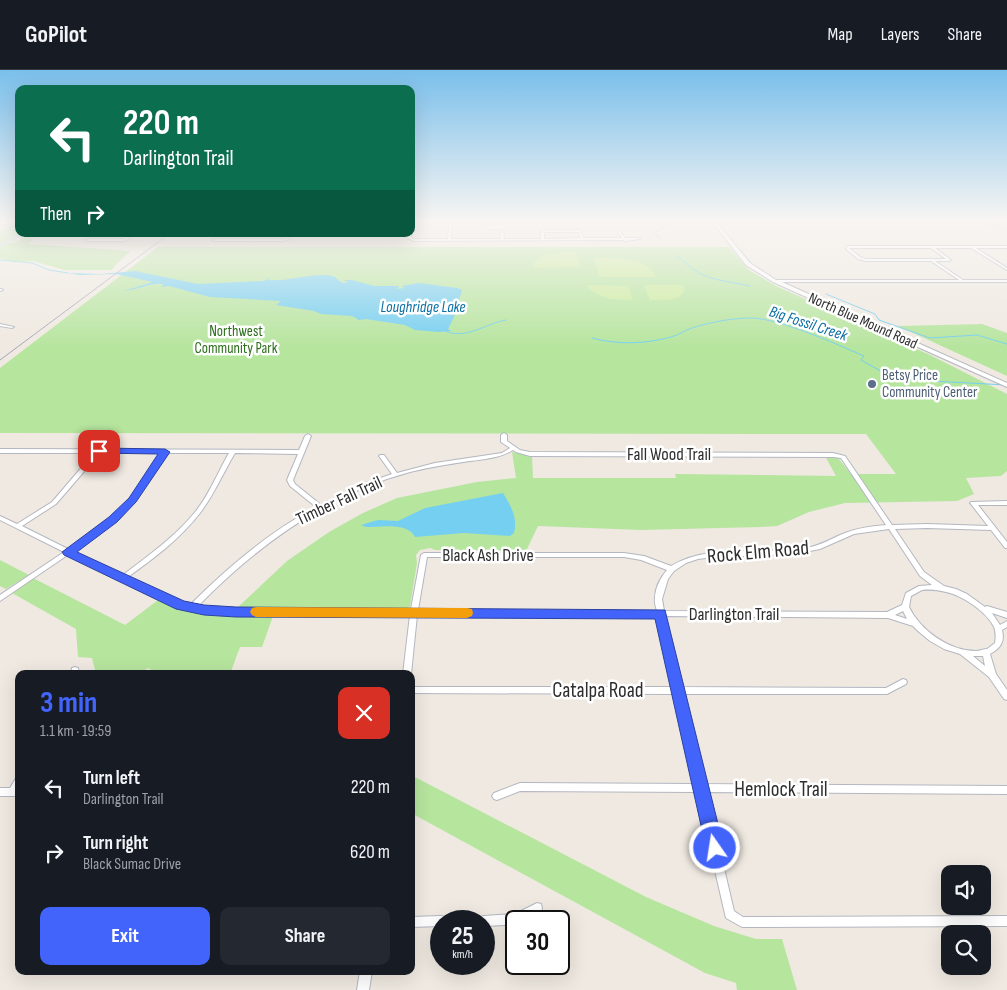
<!DOCTYPE html>
<html lang="en">
<head>
<meta charset="utf-8">
<style>
  :root { --surface:#171b24; --page:#242831; --text:#f1f3f6; --muted:#9ea1a6; --line:#363941; --accent:#4264fb }
  body { margin:0; font-family:"Sofia Sans Condensed",sans-serif; background:var(--page); color:var(--text); height:100vh; display:flex; flex-direction:column; font-size:19px; white-space:nowrap }
  * { box-sizing:border-box; margin:0 }
  p { font-size:16px; color:var(--muted) }
  .icon { flex:none; width:28px; height:28px; fill:none; stroke:currentColor; stroke-width:2; stroke-linecap:round; stroke-linejoin:round }
  .map { position:relative; flex:1; overflow:hidden }
  .sheet { position:absolute; left:15px; top:600px; width:400px; height:305px; display:flex; flex-direction:column; background:var(--surface); border-radius:10px; box-shadow:0 5px 20px #0002 }
  .sheet>* { flex:none }
  .top-card { position:absolute; left:15px; top:15px; width:400px; height:152px; border-radius:10px; box-shadow:0 5px 20px #0002; background:#0b6e4f; color:#fff; overflow:hidden }
  .fabs { position:absolute; left:941px; top:795px; display:grid; gap:10px }
  .fabs a { display:grid; place-items:center; width:50px; height:50px; border-radius:10px; background:var(--surface); box-shadow:0 5px 20px #0002; font-size:25px }
  .speed { position:absolute; left:430px; top:840px; display:flex; gap:10px; font-size:25px; font-weight:700; text-align:center }
  .speed>* { display:grid; place-content:center; width:65px; height:65px; border-radius:50%; background:var(--surface); box-shadow:0 5px 20px #0002; line-height:1 }
  .speed small { font-size:12px; font-weight:400 }
  .speed .limit { border:2px solid #111; border-radius:8px; background:#fff; color:#111 }
  .pin { position:absolute; display:grid; place-items:center; width:42px; height:42px; color:#fff; margin:-21px; border-radius:10px; box-shadow:0 2px 8px #0006 }
  .me { position:absolute; width:55px; margin:-28px; rotate:347deg; stroke-linejoin:round; filter:drop-shadow(0 0 4px #0008) }
  .turn { display:flex; align-items:center; gap:18px; height:105px; padding:0 25px; font-size:22px }
  .turn .icon { width:65px; height:65px; stroke-width:2.5 }
  .turn b { display:block; font-size:35px; line-height:42px }
  .then { display:flex; align-items:center; height:48px; padding:0 25px; background:#0003; gap:10px; font-size:19px }
  .round { display:grid; place-items:center; flex:none; width:52px; height:52px; border-radius:10px; background:var(--page) }
  .headline { display:flex; align-items:center; justify-content:space-between; height:85px; padding:0 25px }
  h1 { font-size:30px; font-weight:700; line-height:38px; color:var(--accent) }
  .primary-button { display:flex; gap:10px; margin-top:auto; padding:10px 25px }
  .primary-button a { flex:1; height:58px; border-radius:10px; background:var(--accent); color:#fff; font-size:20px; font-weight:700; line-height:58px; text-align:center }
  .primary-button a+a { background:var(--page); color:var(--text) }
  ul { padding:0; list-style:none }
  li { display:flex; align-items:center; gap:15px; height:65px; padding:0 25px }
  li div { flex:1 }
  li b { display:block; font-size:19px }
  li em { font-style:normal }
  header { display:flex; align-items:center; gap:30px; box-sizing:border-box; height:70px; padding:0 25px; background:var(--surface); border-bottom:1px solid var(--line) }
  header strong { font-size:24px }
  nav { display:flex; gap:28px; margin-inline-start:auto; font-size:18px }
  .map>svg:first-child { display:block }
  .green { fill:#b6e59e }
  .pitch { fill:#c9ec9a }
  .water { fill:#75cff0 }
  .lines { fill:none; stroke-linecap:round; stroke-linejoin:round }
  .stream { stroke:#75cff0; stroke-width:1 }
  .minor-casing { stroke:#b4b7c1; stroke-width:2 }
  .tertiary-casing { stroke:#b4b7c1; stroke-width:2 }
  .secondary-casing { stroke:#b4b7c1; stroke-width:2 }
  .minor { fill:#fff; fill-rule:evenodd }
  .tertiary { fill:#fff; fill-rule:evenodd }
  .secondary { fill:#fff; fill-rule:evenodd }
  .rail { stroke:#a3a6b8; stroke-width:1 }
  .route { fill:#4264fb; stroke:#2b41a3 }
  .slow { fill:#f59e0b }
  .service-dot { fill:#5c6f8a; stroke:#fff; stroke-width:2 }
  .labels { text-anchor:middle; dominant-baseline:central; stroke-width:5; stroke-linejoin:round; paint-order:stroke }
  .far-street-label { font-size:15px; fill:#2e2e2e; stroke:#fff }
  .far-park-label { font-size:15px; fill:#2c6e1b; stroke:#fff }
  .far-service-label { font-size:15px; fill:#4e5e75; stroke:#fff; text-anchor:start }
  .far-water-label { font-size:16px; font-style:italic; fill:#0d6fa3; stroke:#fff }
  .street-label { font-size:18px; fill:#2e2e2e; stroke:#fff }
  .near-street-label { font-size:21px; fill:#2e2e2e; stroke:#fff }
</style>
</head>
<body>
<header>
<strong>GoPilot</strong>
<nav><a>Map</a><a>Layers</a><a>Share</a></nav>
</header>
<div class="map">
<svg width="1007" height="920" viewBox="0 0 1007 920">
  <rect width="100%" height="100%" fill="#efe9e1"/>
  <g class="green">
    <path d="M19,154V164H23L0,174V161L11,155Z"/>
    <path d="M30,164H38L31,169H34L28,174L130,181L111,200H65L33,191L16,192L0,188V176L16,170L11,174L14,173Z"/>
    <path d="M158,177H729L749,200L776,216L930,285L1007,324V401L1001,406L966,408L974,424L957,431L845,433L809,442L777,456L760,457L641,460L538,456L526,481L435,480L430,478L420,480L416,485L417,493L410,536L408,539L237,538L287,491L329,462L363,443L397,428L477,412L516,408L512,382L532,386L533,408H676L675,404L836,406L825,386L838,388L851,404H896L866,364L0,363V298Z"/>
    <path d="M982,254L1007,263V306L898,256Z"/>
    <path d="M0,490L29,505L6,519L0,516Z"/>
    <path d="M33,508L125,555L158,530C195,546 233,546 273,546L262,577H240L230,604H158L148,598L144,601L95,600L92,588L78,587L76,559L12,523Z"/>
    <path d="M411,705L646,827L714,856L756,869H782L797,920H737L736,913L705,903L411,743Z"/>
  </g>
  <g class="pitch">
    <path d="M565,182H576L580,197L533,198V193L544,186Z"/>
    <path d="M594,188C614,188 647,186 656,207H602L599,206Z"/>
    <path d="M588,215L628,216L633,230L610,229L601,226L589,219Z"/>
    <path d="M646,215H683L685,220C679,232 662,230 650,230L644,216Z"/>
  </g>
  <g class="water">
    <path d="M135,201L198,214L264,211L271,207L268,210C288,212 316,202 332,206C337,207 338,211 343,213L349,212L343,210H352L374,216H399L397,219L404,218L402,216L419,213L457,218L462,220L454,247L448,259L451,261L439,262L415,260L405,255L366,249L359,250L352,246L321,244L314,241L276,235L281,231L210,227L169,216L161,217L164,214C151,212 138,220 124,221L153,212L116,204L80,205L67,203L101,204Z"/>
    <path d="M503,423C511,436 518,448 514,463L510,466L464,463L415,467C408,452 381,457 366,457L361,455L378,450L398,451L425,438Z"/>
  </g>
  <g class="lines">
    <g class="stream">
      <path d="M661,169L654,162L668,155L664,149"/>
      <path d="M0,175L25,164"/>
      <path d="M676,186C685,191 690,198 699,203C714,211 733,212 750,216"/>
      <path d="M0,190L32,193L49,200L68,203"/>
      <path d="M826,224L875,244L879,250L930,268L977,265L1007,274"/>
      <path d="M445,261C467,270 484,254 506,250"/>
      <path d="M592,268C617,275 646,274 671,267C679,265 685,260 692,258C710,252 733,248 752,248C781,249 836,274 864,286L861,290L886,304L912,310L1007,315"/>
    </g>
    <g class="minor-casing">
      <g id="minor">
        <path d="M413,149H415L412,161L411,162V154Z"/>
        <path d="M450,149H452L451,169H500L501,159H490L488,156L505,154L513,149H516L503,158L504,169H541V161L542,160H580L581,161L583,168H622L615,158L603,149C613,151 619,160 625,168H638L640,169L625,171L623,170L414,171L407,168L409,164H411V168L414,169H448ZM544,162H579L580,168L544,169Z"/>
        <path d="M559,149H587L586,150Z"/>
        <path d="M980,149H983L987,151H1007V153H990L1007,162V164Z"/>
        <path d="M132,164H135L125,171H87L85,170L87,169H124Z"/>
        <path d="M291,164H293L286,171H214L212,170L214,169H285Z"/>
        <path d="M847,176H1007V178H976L1007,198V200L971,178H935L951,190L949,191H935L963,210V212H962L931,191H866L858,189L846,179ZM849,178H931L946,189H866L860,187Z"/>
        <path d="M0,219H2L3,220L0,221Z"/>
        <path d="M0,254L14,257L12,258L0,256Z"/>
        <path d="M504,363L507,365V371L520,380L530,382L833,383L845,386L892,455L927,454L988,456L971,434L970,433L971,432L1007,431V435H978L1007,472V478H1005L991,460L927,458L895,459L924,502L944,516L956,519L967,524L985,537L987,536L1007,542V548L992,543L1000,555L1007,551V557L1002,560C1005,573 1000,578 990,584L996,604L1007,620V630L1004,629L989,607L960,584L944,579L930,571L918,561L913,556L888,548L665,546L680,617L886,618L903,609L906,610L907,612L906,614L887,624H682L704,714L1007,716V724L706,722L734,841L743,847L1007,846V856L742,857L726,848L725,844L697,722L520,721L497,730L494,729L492,726L494,723L520,713L695,714L674,624L411,623V617H672L658,546L417,545L411,604H403L410,545L215,544L191,541L178,538L69,484L0,531V525L64,482L0,450V446L17,454L52,432L94,383H0V379L299,380L305,366L308,364L311,366L293,410L295,414L321,435L363,414L392,404L379,386L380,385H384L397,403L435,393L502,383L510,378L501,372V365ZM513,380L516,382L530,386L833,387L841,388L886,455C872,456 858,458 845,463C832,468 820,476 806,478C761,486 711,472 671,496L644,486L624,483H424L421,485L411,539L215,538L198,536C257,476 327,424 410,402C430,397 450,394 470,391C485,389 500,388 513,380ZM100,383H161L131,429L111,449L68,479L22,456L56,434ZM166,383H229C218,402 210,423 196,441C176,466 149,485 123,505L74,481L115,451L135,431ZM235,383L298,384L287,410L290,416L316,437C269,462 228,497 190,535L182,534L128,507C154,488 180,469 200,443C214,425 223,403 235,383ZM889,459L920,506L932,515L919,516L906,523L902,535L887,542L664,541L662,529L668,509L674,501L686,493L698,489L713,487L778,485L805,482L820,479L854,464ZM427,487H624L641,490L667,500C661,507 655,518 655,528C654,532 656,537 657,541L418,540ZM922,520C931,519 938,520 946,522C962,525 987,542 994,557C996,562 996,567 995,573L987,579C983,579 980,581 976,581C949,581 920,560 909,537L911,526ZM903,541L907,549L895,545ZM973,586H983L985,596Z"/>
        <path d="M75,597L78,598L79,604H71L72,598Z"/>
        <path d="M19,707V726H0V718H10L16,708Z"/>
        <path d="M537,833L541,834L542,838L541,842L524,850L516,851V853L505,855L484,856V851H479L480,847L484,846L512,844L521,841Z"/>
        <path d="M441,846L445,847L446,851H441V856L411,857V847Z"/>
        <path d="M360,901H372L369,920H357Z"/>
      </g>
    </g>
    <g class="tertiary-casing">
      <path id="tertiary" d="M19,151V153L0,154V152Z"/>
    </g>
    <g class="secondary-casing">
      <path id="secondary" d="M710,149H714L750,193L776,210H1007V212H782L1007,313V317L773,212L746,195Z"/>
    </g>
    <use href="#minor" class="minor"/>
    <use href="#tertiary" class="tertiary"/>
    <use href="#secondary" class="secondary"/>
    <path class="rail" d="M0,290L169,164"/>
  </g>
  <linearGradient id="sky" x2="0" y2="1"><stop stop-color="#7abfeb"/><stop offset="0.54" stop-color="#f8f5f2"/><stop offset="1" stop-color="#f8f5f2" stop-opacity="0"/></linearGradient>
  <rect width="1007" height="278" fill="url(#sky)"/>
  <path class="route" d="M99,378L165,379L170,382L136,432L117,452L77,482L184,531L204,535L236,537L665,540L724,778L721,785L715,787L709,785L706,778L655,549L236,547L204,545L176,539L64,485L62,482L109,447L129,428L158,384L95,383V379Z"/>
  <path class="slow" d="M256,537L467,538L472,539L473,543L472,546L467,548L256,547L252,545L250,542L252,538Z"/>
  <circle class="service-dot" cx="872" cy="314" r="5"/>
  <g class="labels">
    <g class="far-street-label">
      <text transform="translate(863 251) rotate(24)">North Blue Mound Road</text>
    </g>
    <g class="far-park-label">
      <text x="236" y="261">Northwest<tspan x="236" dy="17">Community Park</tspan></text>
    </g>
    <g class="far-service-label">
      <text x="882" y="305">Betsy Price<tspan x="882" dy="17">Community Center</tspan></text>
    </g>
    <g class="far-water-label">
      <text x="423" y="237">Loughridge Lake</text>
      <text transform="translate(808 254) rotate(18)">Big Fossil Creek</text>
    </g>
    <g class="street-label">
      <text x="669" y="384">Fall Wood Trail</text>
      <text transform="translate(339 431) rotate(-25)">Timber Fall Trail</text>
      <text x="488" y="485">Black Ash Drive</text>
      <text x="734" y="544">Darlington Trail</text>
    </g>
    <g class="near-street-label">
      <text transform="translate(758 482) rotate(-5)">Rock Elm Road</text>
      <text x="598" y="620">Catalpa Road</text>
      <text x="781" y="719">Hemlock Trail</text>
    </g>
  </g>
</svg>
<div class="fabs">
<a><svg class="icon" aria-label="sound" viewBox="0 0 24 24"><path d="M4 9h4l5-4v14l-5-4H4zM17 9q2 3 0 6"/></svg></a>
<a><svg class="icon" aria-label="search" viewBox="0 0 24 24"><circle cx="10" cy="10" r="6"/><path d="M15 15l6 6"/></svg></a>
</div>
<div class="speed"><div>25<small>km/h</small></div><div class="limit">30</div></div>
<div class="pin" style="left:99px;top:381px;background:#d93025"><svg class="icon" aria-label="arrive" viewBox="0 0 24 24"><path d="M6 21V4h12l-3 4 3 4H6"/></svg></div>
<svg class="me" style="left:715px;top:778px" viewBox="-20 -20 40 40"><circle r="17" fill="#4264fb" stroke="#fff" stroke-width="3"/><path d="M0-11L8 9 0 5-8 9z" fill="#fff"/></svg>
<div class="top-card">
<div class="turn"><svg class="icon" aria-label="left" viewBox="0 0 24 24"><path d="M17 20v-9H6M10 6l-5 5 5 5"/></svg><div><b>220 m</b>Darlington Trail</div></div>
<div class="then">Then<svg class="icon" aria-label="right" viewBox="0 0 24 24"><path d="M7 20v-9h11M14 6l5 5-5 5"/></svg></div>
</div>
<section class="sheet">
<div class="headline"><div><h1>3 min</h1><p>1.1 km · 19:59</p></div><a class="round" style="background:#d93025;color:#fff"><svg class="icon" aria-label="close" viewBox="0 0 24 24"><path d="M6 6l12 12M18 6L6 18"/></svg></a></div>
<ul>
<li><svg class="icon" aria-label="left" viewBox="0 0 24 24"><path d="M17 20v-9H6M10 6l-5 5 5 5"/></svg><div><b>Turn left</b><p>Darlington Trail</p></div><em>220 m</em></li>
<li><svg class="icon" aria-label="right" viewBox="0 0 24 24"><path d="M7 20v-9h11M14 6l5 5-5 5"/></svg><div><b>Turn right</b><p>Black Sumac Drive</p></div><em>620 m</em></li>
</ul>
<div class="primary-button"><a>Exit</a><a>Share</a></div>
</section>
</div>
</body>
</html>
